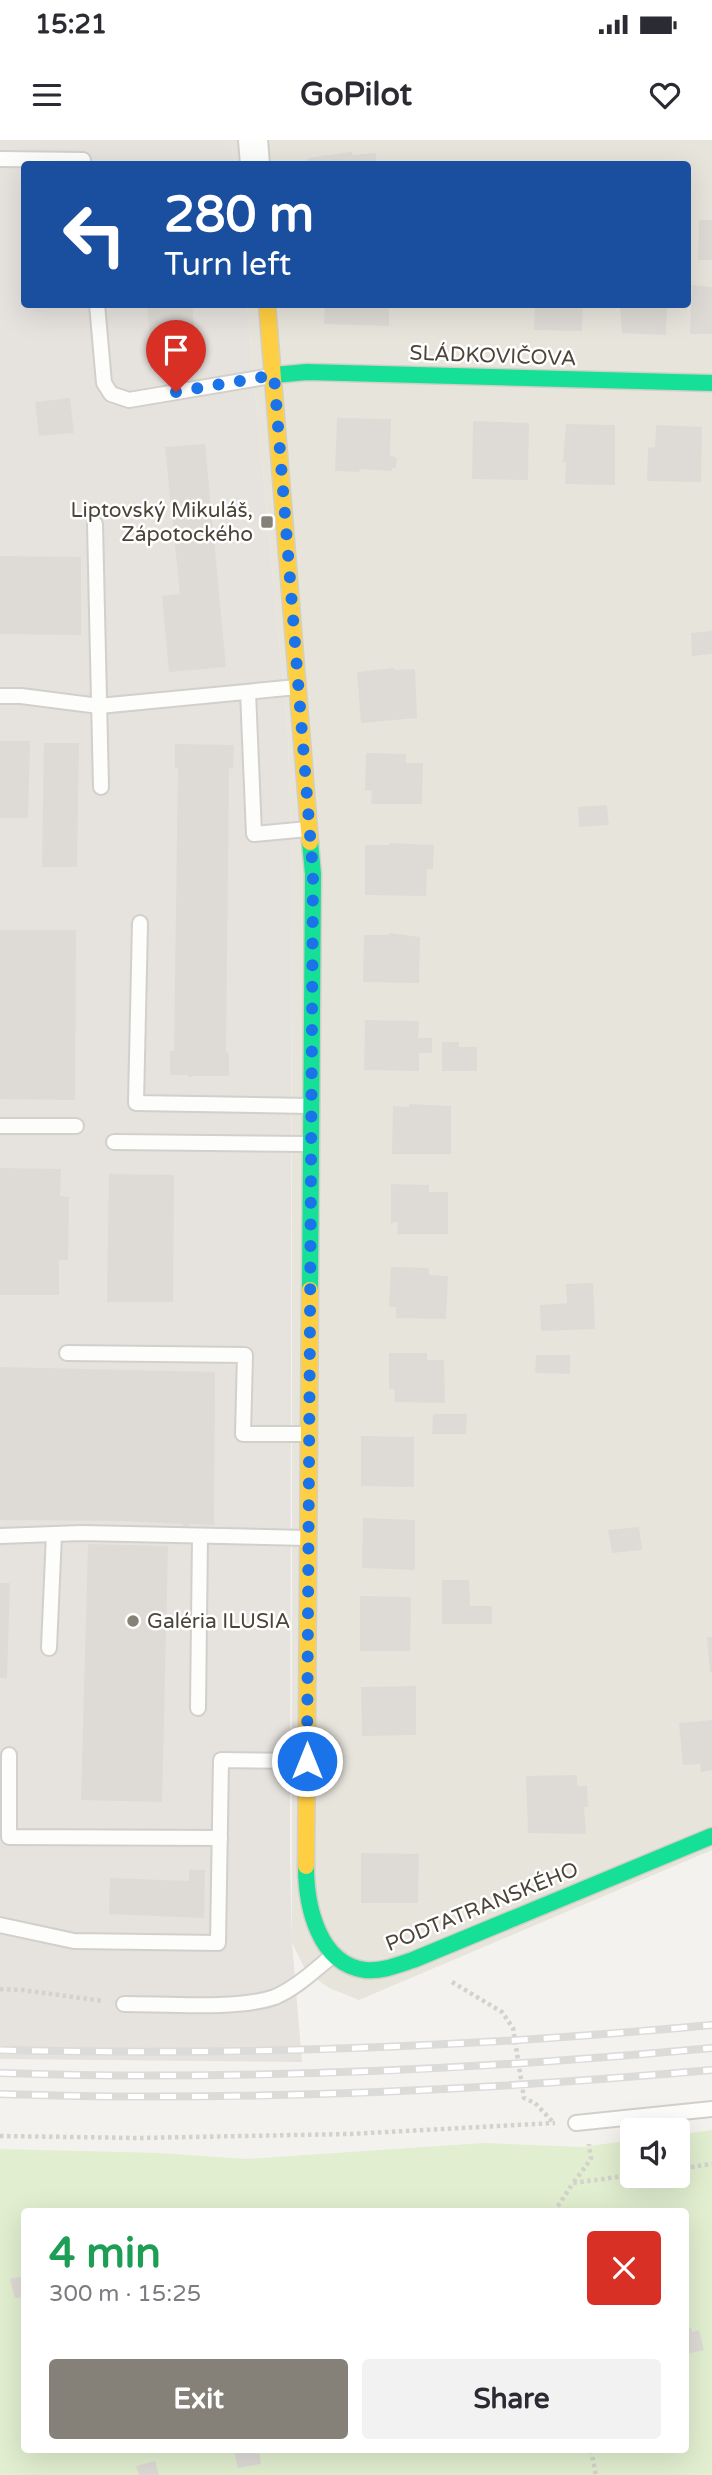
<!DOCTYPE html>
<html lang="en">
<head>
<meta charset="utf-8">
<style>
  :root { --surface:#fff; --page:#f2f2f3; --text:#2b2b33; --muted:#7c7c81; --accent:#868178 }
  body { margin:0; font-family:"Varela Round",sans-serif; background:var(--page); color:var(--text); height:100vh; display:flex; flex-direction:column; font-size:26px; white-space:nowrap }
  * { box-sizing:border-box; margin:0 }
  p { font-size:23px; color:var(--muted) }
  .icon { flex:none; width:38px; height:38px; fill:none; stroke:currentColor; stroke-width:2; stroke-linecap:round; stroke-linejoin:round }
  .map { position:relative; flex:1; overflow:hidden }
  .drawer { position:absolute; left:21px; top:2068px; width:668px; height:245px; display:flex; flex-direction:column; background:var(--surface); border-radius:7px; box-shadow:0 7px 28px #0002 }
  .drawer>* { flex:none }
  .top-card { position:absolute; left:21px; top:21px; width:670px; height:147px; border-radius:7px; box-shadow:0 7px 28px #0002; background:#1a4fa0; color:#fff; overflow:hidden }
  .tools { position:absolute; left:620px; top:1978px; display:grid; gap:14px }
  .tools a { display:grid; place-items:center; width:70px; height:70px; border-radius:7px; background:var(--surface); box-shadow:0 7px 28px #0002; font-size:35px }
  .pin { position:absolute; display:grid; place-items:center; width:60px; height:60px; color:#fff; margin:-72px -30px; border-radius:50% 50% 50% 0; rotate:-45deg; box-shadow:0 0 7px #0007 }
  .pin .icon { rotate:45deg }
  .me { position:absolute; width:77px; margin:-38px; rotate:0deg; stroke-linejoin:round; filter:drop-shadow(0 0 5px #0008) }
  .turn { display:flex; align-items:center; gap:24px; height:147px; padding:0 28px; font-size:32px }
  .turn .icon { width:91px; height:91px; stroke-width:2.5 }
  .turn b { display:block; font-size:49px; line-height:60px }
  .round { display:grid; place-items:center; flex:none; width:74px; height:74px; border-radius:7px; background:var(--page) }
  .overview { display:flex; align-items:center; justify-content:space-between; height:119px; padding:0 28px }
  h1 { font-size:42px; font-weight:700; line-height:52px; color:#1e9e55 }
  .action { display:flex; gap:14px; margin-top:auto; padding:14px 28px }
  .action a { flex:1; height:80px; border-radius:7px; background:var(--accent); color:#fff; font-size:28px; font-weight:700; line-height:80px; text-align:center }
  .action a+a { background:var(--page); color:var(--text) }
  .status { display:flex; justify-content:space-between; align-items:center; height:49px; padding:0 35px; background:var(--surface); direction:ltr }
  .status svg { height:19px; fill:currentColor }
  header { display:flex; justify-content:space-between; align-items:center; height:91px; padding:0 28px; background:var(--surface); font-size:32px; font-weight:700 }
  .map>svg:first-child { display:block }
  .residential { fill:#e7e4dc }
  .industrial { fill:#e6e2de }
  .green { fill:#e1eecf; fill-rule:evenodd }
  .building { fill:#dedbd6 }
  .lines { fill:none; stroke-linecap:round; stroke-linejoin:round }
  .lane-casing { stroke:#d2d0cb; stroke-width:18 }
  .street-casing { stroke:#d2d0cb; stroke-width:32 }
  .fast-casing { stroke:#d3cfc5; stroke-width:19 }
  .slow-casing { stroke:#d3cfc5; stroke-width:19 }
  .path { stroke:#d3d2cc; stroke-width:4.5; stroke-dasharray:3.5 3.5; stroke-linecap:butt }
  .lane { stroke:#fdfdfc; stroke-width:14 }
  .street { stroke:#fdfdfc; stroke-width:28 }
  .fast { stroke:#16e098; stroke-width:16 }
  .slow { stroke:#ffcf43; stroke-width:16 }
  .rail-casing { stroke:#dbdbda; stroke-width:8 }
  .rail { stroke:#fff; stroke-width:5; stroke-dasharray:16; stroke-linecap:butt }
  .route { stroke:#1a73e8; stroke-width:12; stroke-dasharray:0 21.6 }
  .poi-dot { fill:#868178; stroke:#fff; stroke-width:2.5 }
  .labels { text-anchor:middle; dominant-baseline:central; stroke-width:5; stroke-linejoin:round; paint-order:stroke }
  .street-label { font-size:21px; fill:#4b4439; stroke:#fff }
  .poi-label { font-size:21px; fill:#4b4439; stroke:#fff; text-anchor:end }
</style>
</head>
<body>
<div class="status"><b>15:21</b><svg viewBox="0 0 49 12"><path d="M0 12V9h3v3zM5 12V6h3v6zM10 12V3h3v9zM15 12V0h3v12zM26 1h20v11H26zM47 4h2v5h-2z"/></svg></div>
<header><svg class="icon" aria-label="menu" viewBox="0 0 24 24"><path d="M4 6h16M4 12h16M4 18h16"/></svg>GoPilot<svg class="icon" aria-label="heart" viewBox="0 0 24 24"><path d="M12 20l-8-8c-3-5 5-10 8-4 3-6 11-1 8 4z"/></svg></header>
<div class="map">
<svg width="712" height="2335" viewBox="0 0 712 2335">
  <rect width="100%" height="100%" fill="#f4f2ee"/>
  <path class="residential" d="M231,0H712V1710L359,1860L329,1848L306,1831L292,1803V735L288,594L247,165L688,164V24H234Z"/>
  <path class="industrial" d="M0,0H231L234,24H24V164L247,165L288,594L292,735L290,1717L292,1803L302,1922L0,1919Z"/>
  <path class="green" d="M712,1990V2335H0V2009L160,2013L246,2019L484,2003L583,2007L632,2000V2035H677V1995ZM24,2072H686V2310H24Z"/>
  <g class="building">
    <path d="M352,12V15L376,13V24H308L307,18Z"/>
    <path d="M699,80H712V120H698Z"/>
    <path d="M692,145L712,147V194H690Z"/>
    <path d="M147,164H192L198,225L153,229Z"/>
    <path d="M325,164H389V186L324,184Z"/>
    <path d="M535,164H583L582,191L534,190Z"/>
    <path d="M667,164L666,195L622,193L620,165Z"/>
    <path d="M70,258L74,293L39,296L35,262Z"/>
    <path d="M337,278L391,279L390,315L397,318L396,328H392V331L360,329L359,332L335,331Z"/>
    <path d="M473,281L529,283L528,340L472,339Z"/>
    <path d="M566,284L615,285V345L565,344L566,322H563Z"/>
    <path d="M656,285L702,287L701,342L647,341L648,308L655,307Z"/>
    <path d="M205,304L226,527L169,532L162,456L180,454L165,307Z"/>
    <path d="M0,416L81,417V495L0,494Z"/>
    <path d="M712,491V514L692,516L691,493Z"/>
    <path d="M394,528L395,530L415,529L417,578L361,583L357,532Z"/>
    <path d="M0,601H30L28,678H0Z"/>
    <path d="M44,603H79L77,727H42Z"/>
    <path d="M175,604L234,605L233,629L229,628L226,912L229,913V936H192L189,938L188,935H170V911H174L178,628H175Z"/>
    <path d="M366,613L406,614V623H423L422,664H371L372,651L365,650Z"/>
    <path d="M607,665L609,685L579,687L578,667Z"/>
    <path d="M389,703L434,705L433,729H427L426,756L365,755V705H390Z"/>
    <path d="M0,790H76L75,960L0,959Z"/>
    <path d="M389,793L420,797L419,843L363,842L364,795H389Z"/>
    <path d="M365,880L419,881L418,898H432V913H419V931L364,930Z"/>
    <path d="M442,902H459V907H477V931H442Z"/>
    <path d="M409,964L451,966V1014H392L393,966L409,967Z"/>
    <path d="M0,1028L61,1029L60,1056L69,1057L68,1120H59V1155H0Z"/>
    <path d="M109,1034L174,1035L173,1162H107Z"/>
    <path d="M391,1044L429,1045V1052H448V1094H397L398,1082L391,1083Z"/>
    <path d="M391,1127L429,1128V1135L448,1136L446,1179L396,1178V1167H389Z"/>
    <path d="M593,1143L595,1189L541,1191L540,1165L567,1163L566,1144Z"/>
    <path d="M389,1213H427V1220H444L445,1263L395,1262L394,1249H389Z"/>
    <path d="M536,1215H570V1234L535,1233Z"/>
    <path d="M0,1227L215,1232L214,1385L190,1384V1387H183V1384L120,1381L0,1380Z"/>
    <path d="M433,1274H467L466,1294H432Z"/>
    <path d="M361,1296L414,1297V1347L361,1346Z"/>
    <path d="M363,1378L415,1380V1430L362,1428Z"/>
    <path d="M639,1387L642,1410L612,1413L608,1390Z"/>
    <path d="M88,1404L168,1406L162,1662L81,1660Z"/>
    <path d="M442,1440H469L470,1466H492V1484H442Z"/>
    <path d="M0,1443H10L7,1538H0Z"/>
    <path d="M360,1456L411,1457L410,1511H360Z"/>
    <path d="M707,1497H712V1532L710,1533Z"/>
    <path d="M416,1546V1595L362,1596L361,1547Z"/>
    <path d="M712,1580V1630L701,1632L700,1624L683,1625L679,1583Z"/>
    <path d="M577,1635V1646H587L588,1667H584L586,1694L528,1693L526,1636Z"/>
    <path d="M361,1713L419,1714L418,1763H361Z"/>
    <path d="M189,1730H205L204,1778L109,1774L110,1738L189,1741Z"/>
    <path d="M24,2136V2157L15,2158L10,2139Z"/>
    <path d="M686,2188H691L692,2192L699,2190L704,2210L686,2214Z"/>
    <path d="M241,2310H259L261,2324L238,2328L234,2311Z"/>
    <path d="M155,2321L159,2335H139L136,2326Z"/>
  </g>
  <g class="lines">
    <g class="lane-casing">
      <g id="lane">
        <path d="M0,19L83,20V24"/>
        <path d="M97,164L104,243L111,254L129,260L271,236"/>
        <path d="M95,384L101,647"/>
        <path d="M248,552L254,694L308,689"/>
        <path d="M0,556H21L99,566L297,547"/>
        <path d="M140,783L136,963L310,966"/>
        <path d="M0,986H76"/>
        <path d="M114,1002L308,1004"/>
        <path d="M67,1213L245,1215L243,1294H308"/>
        <path d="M0,1396L82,1393L307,1398"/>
        <path d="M49,1508L54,1394"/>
        <path d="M198,1568L200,1396"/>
        <path d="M9,1615V1697L220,1698"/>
        <path d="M0,1785L74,1801L218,1803L221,1620L306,1621"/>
        <path d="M124,1864C165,1864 238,1870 275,1857C296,1848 315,1830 332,1816"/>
        <path d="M576,1983L712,1969"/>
      </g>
    </g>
    <g class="street-casing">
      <path id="street" d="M253,0L255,24"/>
    </g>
    <g class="fast-casing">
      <g id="fast">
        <path d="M274,235L307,232L712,243"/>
        <path d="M310,1150L313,734L310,702"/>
        <path d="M306,1726C306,1765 318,1824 365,1830C381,1832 398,1825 413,1820L712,1696"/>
      </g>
    </g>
    <g class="slow-casing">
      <g id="slow">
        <path d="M267,164L310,702"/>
        <path d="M306,1726L310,1150"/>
      </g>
    </g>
    <g class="path">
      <path d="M452,1842L502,1872L513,1888L524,1958L535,1963L553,1982"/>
      <path d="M0,1849L22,1850L103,1861"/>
      <path d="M0,1996L138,1998L349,1994L555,1983"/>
      <path d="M677,2029L712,2024"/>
      <path d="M574,2042L591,2019L589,2004"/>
      <path d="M554,2072L573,2043L632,2035"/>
      <path d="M591,2310L596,2335"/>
    </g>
    <use href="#lane" class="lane"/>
    <use href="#street" class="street"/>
    <use href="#fast" class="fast"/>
    <use href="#slow" class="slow"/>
    <g class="rail-casing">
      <g id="rail">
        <path d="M0,1910C238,1916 475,1907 712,1885"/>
        <path d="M0,1933C238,1941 475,1930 712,1908"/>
        <path d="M0,1954C238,1962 475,1951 712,1930"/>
      </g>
    </g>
    <use href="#rail" class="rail"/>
  </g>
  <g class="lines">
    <path class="route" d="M176,252L274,235L313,733L307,1621"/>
  </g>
  <g class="poi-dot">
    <rect x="260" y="375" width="14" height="14" rx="3.5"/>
    <circle cx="133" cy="1481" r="7"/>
  </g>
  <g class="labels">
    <g class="street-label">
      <text transform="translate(493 216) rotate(2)">SLÁDKOVIČOVA</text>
      <text transform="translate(482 1767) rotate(-22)">PODTATRANSKÉHO</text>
    </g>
    <g class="poi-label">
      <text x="253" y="370">Liptovský Mikuláš,<tspan x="253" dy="24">Zápotockého</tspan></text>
      <text x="147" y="1481" text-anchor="start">Galéria ILUSIA</text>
    </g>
  </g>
</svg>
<div class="tools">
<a><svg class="icon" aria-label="sound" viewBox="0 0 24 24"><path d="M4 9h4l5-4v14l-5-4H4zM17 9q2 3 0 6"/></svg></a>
</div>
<div class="pin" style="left:176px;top:252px;background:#d93025"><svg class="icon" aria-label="arrive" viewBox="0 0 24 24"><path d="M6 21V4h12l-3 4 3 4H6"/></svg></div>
<svg class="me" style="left:307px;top:1621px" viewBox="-20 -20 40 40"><circle r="17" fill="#1a73e8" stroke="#fff" stroke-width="3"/><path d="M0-11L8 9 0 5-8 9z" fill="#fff"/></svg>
<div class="top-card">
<div class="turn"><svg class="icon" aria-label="left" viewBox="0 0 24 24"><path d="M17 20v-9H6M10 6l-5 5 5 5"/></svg><div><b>280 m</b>Turn left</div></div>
</div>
<section class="drawer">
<div class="overview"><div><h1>4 min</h1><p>300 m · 15:25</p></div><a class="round" style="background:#d93025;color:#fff"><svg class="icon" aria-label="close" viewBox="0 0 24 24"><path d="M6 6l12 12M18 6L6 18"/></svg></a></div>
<div class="action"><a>Exit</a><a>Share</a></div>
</section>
</div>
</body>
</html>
